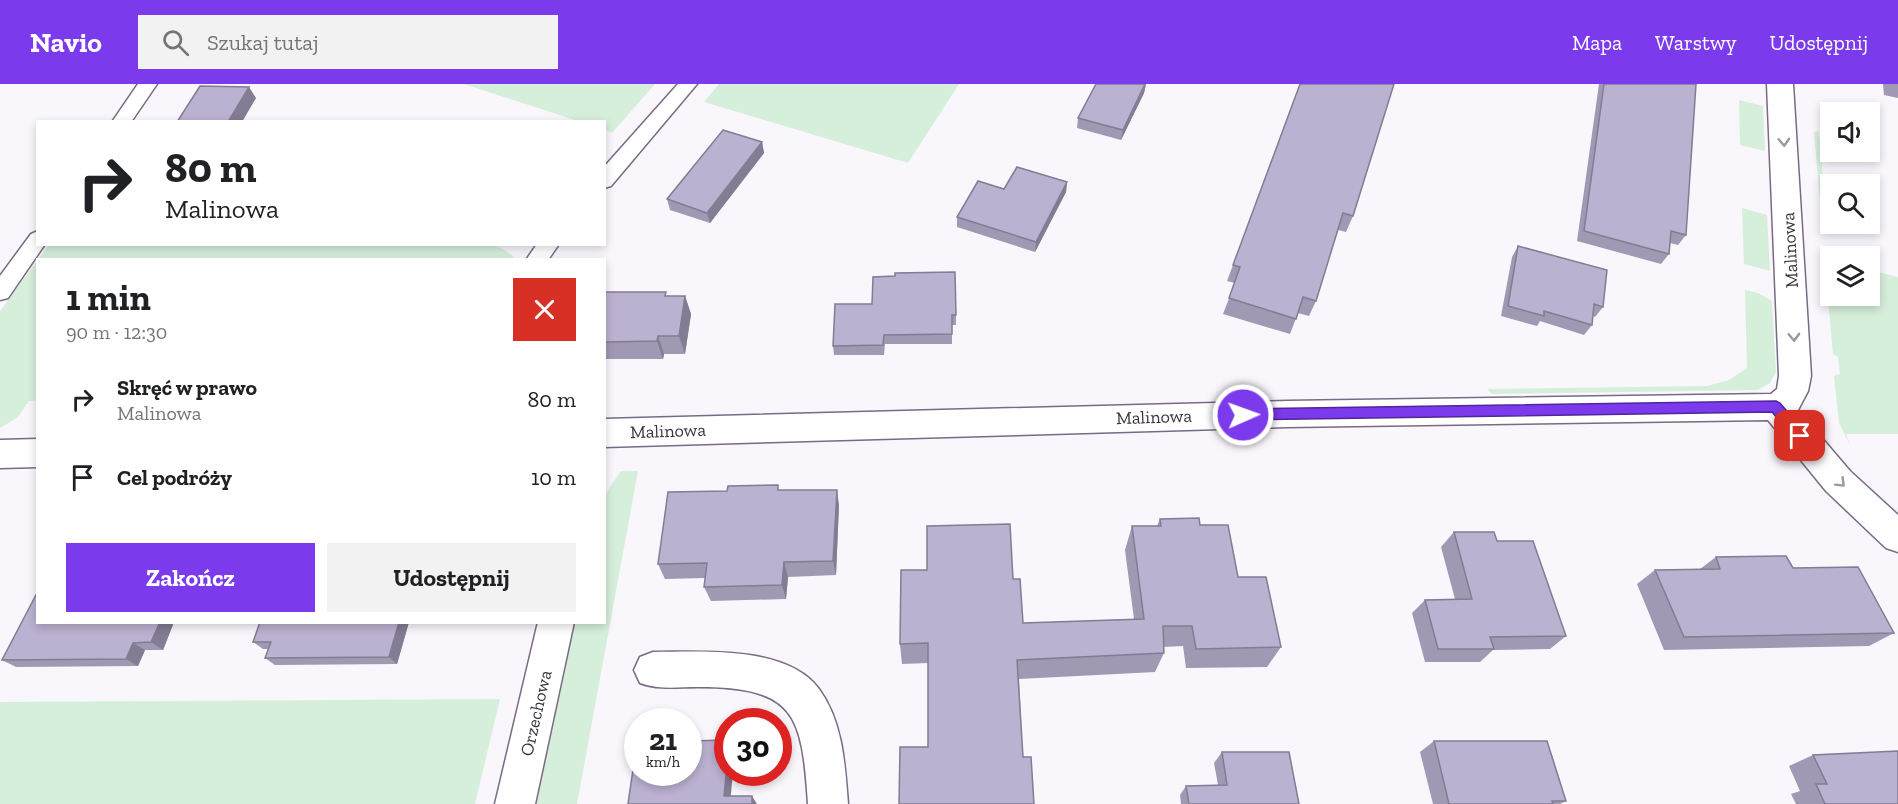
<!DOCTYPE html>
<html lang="pl">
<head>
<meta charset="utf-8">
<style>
  :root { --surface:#fff; --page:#f2f2f2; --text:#202124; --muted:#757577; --accent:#7c3aed }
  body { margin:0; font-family:"Zilla Slab",serif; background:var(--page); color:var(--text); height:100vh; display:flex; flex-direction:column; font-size:22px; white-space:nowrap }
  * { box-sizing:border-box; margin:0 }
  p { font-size:20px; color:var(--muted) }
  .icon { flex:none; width:33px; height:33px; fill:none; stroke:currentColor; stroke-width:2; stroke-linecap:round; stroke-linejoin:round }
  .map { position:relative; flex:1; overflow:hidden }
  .details { position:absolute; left:36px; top:174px; width:570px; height:366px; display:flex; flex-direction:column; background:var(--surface); border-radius:0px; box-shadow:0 3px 9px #0003 }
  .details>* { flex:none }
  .banner { position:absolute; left:36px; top:36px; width:570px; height:126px; border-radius:0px; box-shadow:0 3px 9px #0003; background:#fff; color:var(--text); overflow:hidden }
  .controls { position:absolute; left:1820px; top:18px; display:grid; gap:12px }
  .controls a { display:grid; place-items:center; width:60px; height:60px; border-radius:0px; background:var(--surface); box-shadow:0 3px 9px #0003; font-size:30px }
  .speed { position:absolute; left:624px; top:624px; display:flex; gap:12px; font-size:30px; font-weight:700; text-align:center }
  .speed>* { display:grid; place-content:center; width:78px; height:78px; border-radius:50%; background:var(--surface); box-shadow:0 3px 9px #0003; line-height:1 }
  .speed small { font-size:15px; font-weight:400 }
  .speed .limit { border:9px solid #d22; background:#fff; color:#111 }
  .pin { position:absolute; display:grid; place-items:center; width:51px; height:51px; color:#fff; margin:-26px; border-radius:12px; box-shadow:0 3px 9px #0006 }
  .me { position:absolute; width:66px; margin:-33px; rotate:88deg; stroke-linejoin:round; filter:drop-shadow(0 0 4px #0008) }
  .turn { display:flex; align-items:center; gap:21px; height:126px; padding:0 30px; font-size:27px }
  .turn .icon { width:78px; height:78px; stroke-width:2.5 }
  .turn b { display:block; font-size:42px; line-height:51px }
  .round { display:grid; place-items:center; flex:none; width:63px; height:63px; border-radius:0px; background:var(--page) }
  .summary { display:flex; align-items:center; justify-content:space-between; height:102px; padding:0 30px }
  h1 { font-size:36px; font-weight:700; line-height:45px }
  .primary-button { display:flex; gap:12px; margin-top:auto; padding:12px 30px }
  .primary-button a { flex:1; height:69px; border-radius:0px; background:var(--accent); color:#fff; font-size:24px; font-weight:700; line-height:69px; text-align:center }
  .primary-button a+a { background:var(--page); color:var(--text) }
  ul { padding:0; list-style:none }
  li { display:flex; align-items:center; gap:18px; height:78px; padding:0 30px }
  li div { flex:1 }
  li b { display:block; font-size:22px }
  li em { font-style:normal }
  header { display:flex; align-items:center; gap:36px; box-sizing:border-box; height:84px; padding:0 30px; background:var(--accent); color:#fff }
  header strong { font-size:28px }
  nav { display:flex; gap:33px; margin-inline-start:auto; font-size:21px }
  .search { width:420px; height:54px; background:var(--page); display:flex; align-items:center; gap:15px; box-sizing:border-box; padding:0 21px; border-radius:0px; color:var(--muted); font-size:22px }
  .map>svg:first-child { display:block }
  .green { fill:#d6efdb }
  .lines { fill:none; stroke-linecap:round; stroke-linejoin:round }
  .service-casing { stroke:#7a6a84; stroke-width:3 }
  .minor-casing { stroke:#7a6a84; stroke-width:3 }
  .service { fill:#fff; fill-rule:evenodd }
  .minor { fill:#fff; fill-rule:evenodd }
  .wall { fill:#a198b3 }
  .shaded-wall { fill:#837c92 }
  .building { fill:#bbb1d0; stroke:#837c92; stroke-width:1.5 }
  .oneway { stroke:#9c999e }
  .route { fill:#7c3aed; stroke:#51269a; stroke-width:1.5 }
  .labels { text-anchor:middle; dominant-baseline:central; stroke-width:4.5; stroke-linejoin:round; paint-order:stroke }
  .street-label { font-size:18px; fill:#3a333e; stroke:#fff }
</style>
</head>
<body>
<header>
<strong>Navio</strong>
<div class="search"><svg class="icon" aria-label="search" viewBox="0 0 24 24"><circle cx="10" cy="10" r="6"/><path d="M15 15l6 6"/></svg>Szukaj tutaj</div>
<nav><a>Mapa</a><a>Warstwy</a><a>Udostępnij</a></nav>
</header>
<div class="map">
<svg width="1898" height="720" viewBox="0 0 1898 720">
  <rect width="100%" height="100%" fill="#f9f6fc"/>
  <g class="green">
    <path d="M464,0H655L612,49L605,46L604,38L578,37Z"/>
    <path d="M719,0H959L908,79L704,18Z"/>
    <path d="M1739,16L1763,22L1765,67L1740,61Z"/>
    <path d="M1818,47L1820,58L1826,130L1821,129L1814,48Z"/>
    <path d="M1742,124L1767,131L1770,187L1744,180Z"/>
    <path d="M49,161L491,160L505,166L514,173L512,176L38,175Z"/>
    <path d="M1829,171L1830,212H1869V186L1898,193V350H1846L1851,363L1839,339L1834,292L1840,290L1838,273L1833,270L1824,172Z"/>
    <path d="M37,177V317H29L17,334L0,344V227Z"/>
    <path d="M1745,206L1758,209L1772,217L1776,288L1770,299L1758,306L1492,310L1487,305L1707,302L1729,296L1747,284Z"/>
    <path d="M621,387H638L577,720H532L573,539L604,538V412Z"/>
    <path d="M500,615L475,720H0V618Z"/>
  </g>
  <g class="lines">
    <g class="service-casing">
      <g id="service">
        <path d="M138,0H157L131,38H112Z"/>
        <path d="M678,0H697L611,102L604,104V83Z"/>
        <path d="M38,147V160H45L8,214L0,216V192L31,150Z"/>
        <path d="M537,160H559L548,176H526Z"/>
      </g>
    </g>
    <g class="minor-casing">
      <g id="minor">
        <path d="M1767,0H1793L1811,292L1808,307L1798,326L1850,387L1898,431V468L1886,464L1826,407L1768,336L1287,343L604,363V335L1287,317L1771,310L1777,305L1779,292Z"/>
        <path d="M38,355V383L0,384V356Z"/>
        <path d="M538,538H574L535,720H495Z"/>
        <path d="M653,568C701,568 787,561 819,605C843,638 845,681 848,720H808C802,631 796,603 698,603C678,603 659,606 640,599L634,586L640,573Z"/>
      </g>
    </g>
    <use href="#service" class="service"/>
    <use href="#minor" class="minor"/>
  </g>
  <g class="wall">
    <path d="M1146,0L1144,9L1121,56L1077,44L1078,34Z"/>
    <path d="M1300,0L1353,132L1346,148L1338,146L1316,217L1309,232L1298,229L1290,250L1223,230L1235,199L1227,197L1233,181Z"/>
    <path d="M1599,0H1696L1686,151L1678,161L1670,159L1669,170L1661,180L1577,157Z"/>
    <path d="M1883,0H1898V14L1884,11Z"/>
    <path d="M762,58L764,69L710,139L670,126L667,115Z"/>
    <path d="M1067,98L1066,108L1035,168L957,143V133L1004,105Z"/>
    <path d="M1518,162L1603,223L1595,233L1593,232L1592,241L1584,251L1540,237L1537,242L1501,232L1512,173Z"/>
    <path d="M604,208L667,212H685L691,230L685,270H664L663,275H604Z"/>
    <path d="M835,220L956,231V241H952V260H885L884,271H834L833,262Z"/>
    <path d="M780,406L839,421L836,491L788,493L786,515L711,517L704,503L705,494L665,495L658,480Z"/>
    <path d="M1160,435L1200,441L1238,493L1281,563L1267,583L1186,584L1183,562L1163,563L1164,569L1155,588L1019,595L1023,673L1034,720L928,663V579L902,580L900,560L1023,539L1134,535L1125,466L1132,442H1157Z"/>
    <path d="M1454,448L1497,457L1566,552L1550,565L1493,566L1480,578H1425L1412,529L1425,516L1455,515L1441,463Z"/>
    <path d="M1716,473L1793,484L1894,549L1869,562L1664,566L1637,500L1655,486L1700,485Z"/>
    <path d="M38,538H174L163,566H145L138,582L16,583L2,576Z"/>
    <path d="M409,538L397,580L275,581L265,574L268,565H263L253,558Z"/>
    <path d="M1434,657L1566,717L1560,720H1433L1420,668Z"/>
    <path d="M1222,668L1299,720H1181L1180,711L1186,702L1218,701L1214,679Z"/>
    <path d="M1813,671L1898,720H1796L1791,710L1800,707L1789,682Z"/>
  </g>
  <g class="shaded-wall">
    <path d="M1146,0L1144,9L1121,56L1123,46Z"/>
    <path d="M249,3L256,14L242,38H228Z"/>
    <path d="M762,58L764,69L710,139L707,129Z"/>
    <path d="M1067,98L1066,108L1035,168L1036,158Z"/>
    <path d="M685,212L691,230L685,270L679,252Z"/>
    <path d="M658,252L664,270L663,275L657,257Z"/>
    <path d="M837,406L839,421L836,491L833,477Z"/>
    <path d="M784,478L788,493L786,515L782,501Z"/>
    <path d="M160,538H174L163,566L151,558Z"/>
    <path d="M399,538H409L397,580L389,573Z"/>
    <path d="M133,559L145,566L138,582L126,575Z"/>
    <path d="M728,671V688H733L730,720L724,712Z"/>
    <path d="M752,712L757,720H752Z"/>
  </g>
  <g class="building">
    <path d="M1096,0H1145L1123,46L1078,34Z"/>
    <path d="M1300,0H1394L1353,132L1343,129L1316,217L1303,213L1296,235L1229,214L1240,183L1233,181Z"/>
    <path d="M1604,0H1696L1686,151L1671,147L1669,170L1584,147Z"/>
    <path d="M200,2L249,3L228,38H177Z"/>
    <path d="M723,46L762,58L707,129L667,115Z"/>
    <path d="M1017,83L1067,98L1036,158L957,133L978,97L1004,105Z"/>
    <path d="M1518,162L1607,186L1603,223L1594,220L1592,241L1544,227V232L1508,222Z"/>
    <path d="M955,188L956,231H952V250L884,251L883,261L833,262L835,220H872L873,193L895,192V189Z"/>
    <path d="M604,208H666L665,212H685L679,252H658L657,257L604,258Z"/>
    <path d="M778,401V406H837L833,477L784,478L782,501L704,503L707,479L658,480L668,408L727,407L728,402Z"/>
    <path d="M1199,434L1200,441H1228L1238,493H1266L1281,563L1196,565L1192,542H1163L1164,569L1017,576L1023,673H1031L1034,720H899L900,663H928V559L900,560L901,486H927V442L1010,440L1013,495H1020L1023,539L1144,535L1132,442H1161L1160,435Z"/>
    <path d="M1454,448H1494L1497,457H1533L1566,552L1490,553L1494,565H1438L1425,516L1472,515Z"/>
    <path d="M1786,472L1793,484L1858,483L1894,549L1684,553L1655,486L1720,485L1716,473Z"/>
    <path d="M38,507V538H160L151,558L133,559L126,575L2,576Z"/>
    <path d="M260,538H399L389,573L265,574L271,558H253Z"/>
    <path d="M728,656V671L724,712H752V720H628L637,658L638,688H688V657Z"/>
    <path d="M1434,657H1547L1566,717H1552L1553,720H1449Z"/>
    <path d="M1898,667V720H1825L1816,700H1827L1813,671Z"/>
    <path d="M1222,668H1289L1299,720H1189L1186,702L1227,701Z"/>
  </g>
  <defs><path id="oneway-chevron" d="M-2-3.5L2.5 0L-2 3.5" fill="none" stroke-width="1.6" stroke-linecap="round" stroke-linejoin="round" transform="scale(1.5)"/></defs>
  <g class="oneway">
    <use href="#oneway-chevron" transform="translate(1784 58) rotate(87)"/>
    <use href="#oneway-chevron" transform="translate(1794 253) rotate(88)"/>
    <use href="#oneway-chevron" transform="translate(1841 399) rotate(45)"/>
  </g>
  <path class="route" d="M1776,317L1780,319L1805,348L1807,352L1805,356H1796L1772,328L1243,336L1236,331L1243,325Z"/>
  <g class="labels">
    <g class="street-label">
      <text transform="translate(1790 166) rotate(-93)">Malinowa</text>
      <text transform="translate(1154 333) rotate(-2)">Malinowa</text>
      <text transform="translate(668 347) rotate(-2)">Malinowa</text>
      <text transform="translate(536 629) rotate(-77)">Orzechowa</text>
    </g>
  </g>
</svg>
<div class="controls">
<a><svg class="icon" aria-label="sound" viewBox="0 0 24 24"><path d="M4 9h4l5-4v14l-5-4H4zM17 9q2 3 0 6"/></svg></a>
<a><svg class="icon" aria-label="search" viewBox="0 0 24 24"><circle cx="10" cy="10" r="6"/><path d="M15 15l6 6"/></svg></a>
<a><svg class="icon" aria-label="layers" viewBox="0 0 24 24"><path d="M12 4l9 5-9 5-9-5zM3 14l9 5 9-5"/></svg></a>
</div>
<div class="speed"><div>21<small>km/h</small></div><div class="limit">30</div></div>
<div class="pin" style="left:1800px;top:352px;background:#d93025"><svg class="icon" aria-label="arrive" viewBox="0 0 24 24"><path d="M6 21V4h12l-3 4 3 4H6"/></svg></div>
<svg class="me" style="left:1243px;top:331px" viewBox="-20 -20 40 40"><circle r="17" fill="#7c3aed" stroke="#fff" stroke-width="3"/><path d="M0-11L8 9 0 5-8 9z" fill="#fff"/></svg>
<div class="banner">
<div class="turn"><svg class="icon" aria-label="right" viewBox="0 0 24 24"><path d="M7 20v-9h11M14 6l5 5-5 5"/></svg><div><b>80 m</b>Malinowa</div></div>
</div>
<section class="details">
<div class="summary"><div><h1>1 min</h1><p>90 m · 12:30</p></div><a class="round" style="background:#d93025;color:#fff"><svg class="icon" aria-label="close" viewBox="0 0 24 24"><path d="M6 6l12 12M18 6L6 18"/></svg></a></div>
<ul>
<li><svg class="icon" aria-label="right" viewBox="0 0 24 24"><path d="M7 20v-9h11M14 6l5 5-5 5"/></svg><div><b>Skręć w prawo</b><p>Malinowa</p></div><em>80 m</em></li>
<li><svg class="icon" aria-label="arrive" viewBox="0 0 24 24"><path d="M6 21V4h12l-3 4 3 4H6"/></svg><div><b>Cel podróży</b></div><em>10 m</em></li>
</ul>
<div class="primary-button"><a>Zakończ</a><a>Udostępnij</a></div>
</section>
</div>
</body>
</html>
